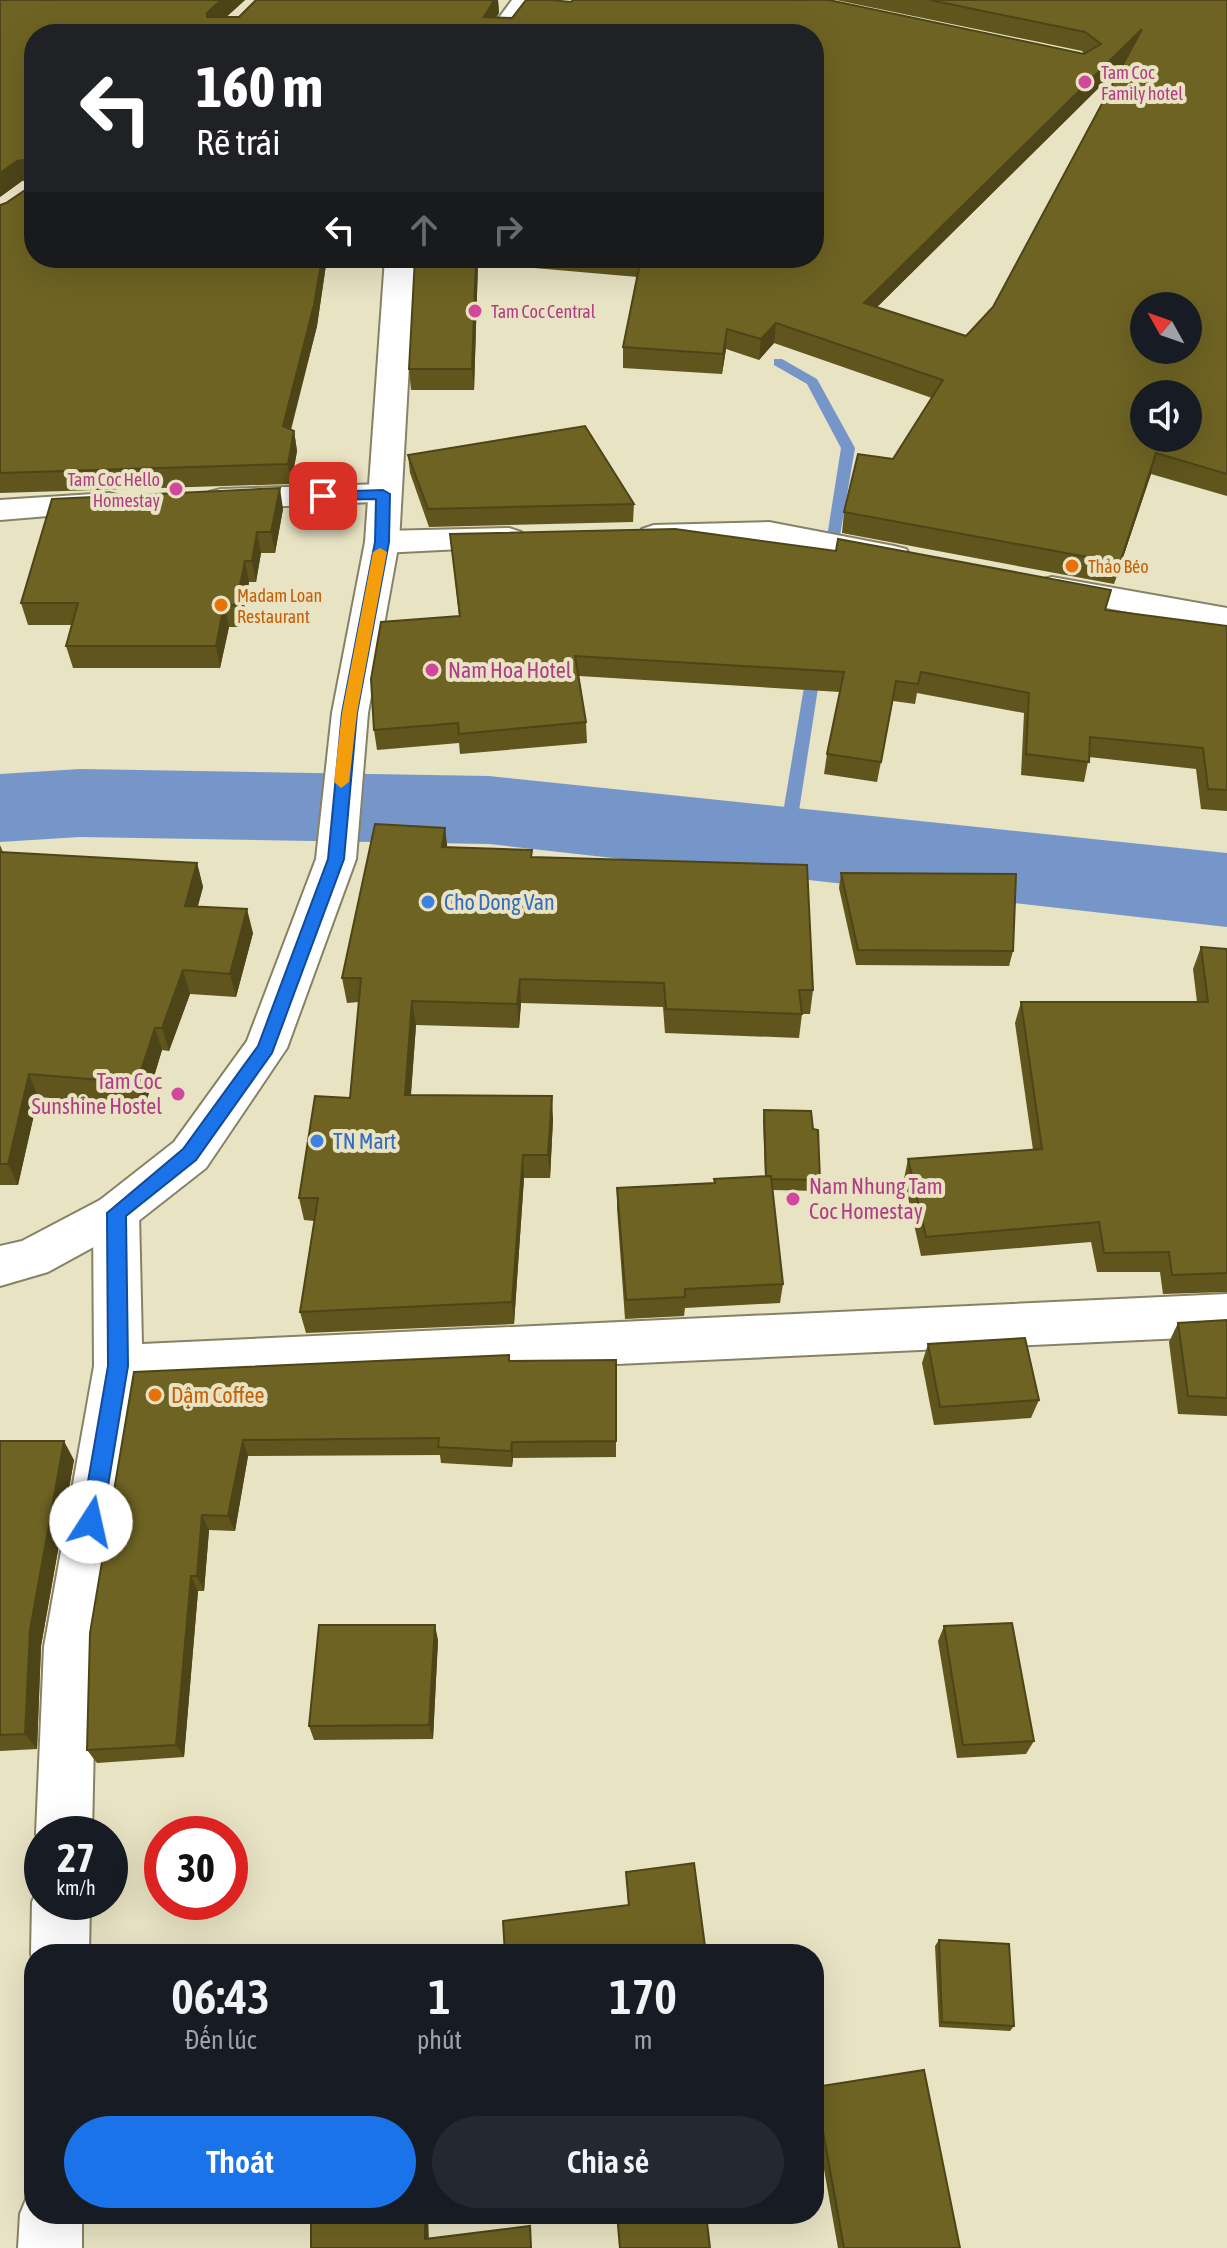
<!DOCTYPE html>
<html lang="vi">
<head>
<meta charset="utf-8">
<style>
  :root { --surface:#171b24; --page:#242831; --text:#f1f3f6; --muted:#9ea1a6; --accent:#1a73e8 }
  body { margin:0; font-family:"Asap Condensed",sans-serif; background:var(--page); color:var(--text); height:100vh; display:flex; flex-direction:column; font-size:30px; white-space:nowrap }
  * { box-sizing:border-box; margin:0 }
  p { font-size:26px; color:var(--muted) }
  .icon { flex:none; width:44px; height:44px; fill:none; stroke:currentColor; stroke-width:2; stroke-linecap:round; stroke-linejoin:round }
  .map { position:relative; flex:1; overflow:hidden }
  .sheet { position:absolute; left:24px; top:1944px; width:800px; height:280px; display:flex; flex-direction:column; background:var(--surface); border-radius:32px; box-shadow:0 8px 32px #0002 }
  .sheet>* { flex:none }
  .guide { position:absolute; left:24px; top:24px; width:800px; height:244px; border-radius:32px; box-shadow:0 8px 32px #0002; background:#202124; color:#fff; overflow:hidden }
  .needle { width:52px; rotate:310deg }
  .controls { position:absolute; left:1130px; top:292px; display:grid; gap:16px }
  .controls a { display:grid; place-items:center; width:72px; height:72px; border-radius:50%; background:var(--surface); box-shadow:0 8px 32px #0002; font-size:40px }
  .speed { position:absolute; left:24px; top:1816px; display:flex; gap:16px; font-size:40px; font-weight:700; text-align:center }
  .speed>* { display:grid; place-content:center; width:104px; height:104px; border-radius:50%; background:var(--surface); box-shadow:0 8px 32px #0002; line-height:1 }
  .speed small { font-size:20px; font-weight:400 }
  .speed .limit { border:12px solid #d22; background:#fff; color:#111 }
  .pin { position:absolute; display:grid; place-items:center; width:68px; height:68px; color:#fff; margin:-34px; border-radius:16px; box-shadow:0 4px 12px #0006 }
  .me { position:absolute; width:88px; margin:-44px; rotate:10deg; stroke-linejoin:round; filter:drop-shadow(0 0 6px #0008) }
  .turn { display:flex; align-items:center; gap:28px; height:168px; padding:0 40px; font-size:36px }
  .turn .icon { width:104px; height:104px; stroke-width:2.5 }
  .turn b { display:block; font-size:56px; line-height:68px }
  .lanes { display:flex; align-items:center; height:76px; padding:0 40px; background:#0003; justify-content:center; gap:40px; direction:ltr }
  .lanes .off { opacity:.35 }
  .eta { display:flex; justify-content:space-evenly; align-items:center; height:136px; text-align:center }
  .eta b { font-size:48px; font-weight:600; line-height:56px }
  .primary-button { display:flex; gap:16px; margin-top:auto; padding:16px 40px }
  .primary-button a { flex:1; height:92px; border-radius:48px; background:var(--accent); color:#fff; font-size:32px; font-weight:600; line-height:92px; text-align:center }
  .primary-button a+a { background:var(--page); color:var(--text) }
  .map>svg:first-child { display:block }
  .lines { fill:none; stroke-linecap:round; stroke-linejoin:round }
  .stream { fill:#7696ca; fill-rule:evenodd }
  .river { fill:#7696ca; fill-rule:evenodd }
  .minor-casing { stroke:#878265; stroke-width:4 }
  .major-casing { stroke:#878265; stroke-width:4 }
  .minor { fill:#fff; fill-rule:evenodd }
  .major { fill:#fff; fill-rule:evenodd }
  .wall { fill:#5f551d; fill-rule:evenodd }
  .shaded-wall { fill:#4d4518 }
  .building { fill:#6e6322; stroke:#4d4518; stroke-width:2; fill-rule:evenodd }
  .route { fill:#1a73e8; stroke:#114b97; stroke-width:2 }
  .slow { fill:#f59e0b }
  .hotel-dot { fill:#d1479c; stroke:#e8e3c3; stroke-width:3 }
  .food-dot { fill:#e8710a; stroke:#e8e3c3; stroke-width:3 }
  .shop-dot { fill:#3f7fe0; stroke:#e8e3c3; stroke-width:3 }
  .labels { text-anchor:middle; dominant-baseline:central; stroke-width:8; stroke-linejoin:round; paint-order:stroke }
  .far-hotel-label { font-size:18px; fill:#b23c85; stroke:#e8e3c3; text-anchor:start }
  .far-food-label { font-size:18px; fill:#c56008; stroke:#e8e3c3; text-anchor:start }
  .hotel-label { font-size:22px; fill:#b23c85; stroke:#e8e3c3; text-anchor:start }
  .shop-label { font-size:22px; fill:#366cbe; stroke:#e8e3c3; text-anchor:start }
  .food-label { font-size:22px; fill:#c56008; stroke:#e8e3c3; text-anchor:start }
</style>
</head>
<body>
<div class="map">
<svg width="1227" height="2248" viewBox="0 0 1227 2248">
  <rect width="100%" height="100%" fill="#e8e3c3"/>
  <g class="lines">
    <g class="stream">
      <path d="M774,359H782L817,379L855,448L836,559L831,560L824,556L841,448L807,384L774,365Z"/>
      <path d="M814,664L821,669L794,843L786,849L778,843L807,669Z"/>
    </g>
    <path class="river" d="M80,769L489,776L1227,853V927L489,844L80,837L0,842V774Z"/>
    <g class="minor-casing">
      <g id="minor">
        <path d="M383,484L395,487L400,494L395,501L221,509L209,506L204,499L209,492L221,489Z"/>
        <path d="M109,493L121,496L126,503L121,510L0,520V500Z"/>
        <path d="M769,522L894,546L906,549L911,557L906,565L894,568L769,544L654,547L642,543L637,536L642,529L654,525Z"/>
        <path d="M509,528L521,532L526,539L521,546L382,553L370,550L365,542L370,534L382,531Z"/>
        <path d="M1052,577L1227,608V630L1040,596L1035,588L1040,580Z"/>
        <path d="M116,1194L132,1200L139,1213L142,1344L1227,1294V1336L139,1386L96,1647L92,1834H42V1849L36,1834L44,1647L94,1366L93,1213L100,1200Z"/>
        <path d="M41,1882L42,1902H90L89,1954H34V1962L31,1954L32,1902Z"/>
        <path d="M34,2190V2214H82V2248H18L20,2214L29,2192Z"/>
      </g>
    </g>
    <g class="major-casing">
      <g id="major">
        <path d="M512,0H536L513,34H487Z"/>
        <path d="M385,258H415L399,542L368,713L356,859L287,1048L206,1168L132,1226L48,1272L0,1286V1246L22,1241L100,1200L174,1142L247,1041L316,859L332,713L365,542Z"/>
      </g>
    </g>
    <use href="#minor" class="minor"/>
    <use href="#major" class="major"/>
  </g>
  <g class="wall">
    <path d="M0,0H245L226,17H239L256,0H498L499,13L496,17L512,18L526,0H550L571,2L573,0H829L1084,54L1082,51L836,0H1227V496L1151,474L1114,584L842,533L844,512L858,454L893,459L932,398L774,343L759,360L726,349L722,374L623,368V347L638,277L478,263L474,390H411L409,369L415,258H814V34H34V258H327L317,326L291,430L294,431L297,451L291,484L0,493V205L6,203L31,186V179L22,181L0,197ZM1125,62L993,307L966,336L877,307ZM1144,306H1188V350H1144ZM1144,394H1188V438H1144Z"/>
    <path d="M408,455L634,504L633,522L429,527L410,473Z"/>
    <path d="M283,509L275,553H261L256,582H249L241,627H229L220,668H73L66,646L72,625H28L21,603Z"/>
    <path d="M450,534L1106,610L1227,626V811L1201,809L1196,769L1089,757L1084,782L1021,775L1024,713L917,693L915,704L893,701L877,782L824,774L827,754L840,692L579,676L586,722L587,743L460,754L459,743L377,750L374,730L459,616Z"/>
    <path d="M445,828L447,847L532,858L813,990L810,1014H802L799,1038L665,1033L663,1007L521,1003L519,1028L416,1025L411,1095L553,1119L550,1178H524L514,1324L306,1333L300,1312L314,1221L304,1220L299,1198L350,1098L359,1002L347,1003L342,978Z"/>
    <path d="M0,845L3,852L197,863L203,887L198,906L253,933L236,997L190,994L169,1051L162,1050L145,1106L38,1097L18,1185H0Z"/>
    <path d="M841,873L1013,951L1009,966L856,965L839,888Z"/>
    <path d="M1201,947L1227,949V1292L1163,1294L1160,1272H1097L1091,1242L921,1256L904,1179L908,1159L1033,1150L1015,1023L1021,1002H1197L1193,969Z"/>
    <path d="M764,1110L820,1180L819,1191L772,1190L783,1284L780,1303L685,1308L684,1316L625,1319L617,1208V1188L714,1183L765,1176L763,1121Z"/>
    <path d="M1227,1320V1416L1178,1414L1169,1342L1178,1323Z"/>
    <path d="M928,1344L1039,1400L1031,1418L934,1425L922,1363Z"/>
    <path d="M509,1355L510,1361L616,1360V1457L513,1458L512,1467L441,1463L440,1455L248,1456L235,1531L209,1530L204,1591H198L184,1757L97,1763L87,1750L134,1372Z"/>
    <path d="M0,1441L74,1460L41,1646L37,1749L0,1751Z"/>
    <path d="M944,1626L1034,1741L1026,1754L957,1758L938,1641Z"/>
    <path d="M438,1640L433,1739L314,1740L309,1726Z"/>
    <path d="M626,1872L706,1954L628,1905Z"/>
    <path d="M939,1940L1014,2026L1010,2031L939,2027L935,1946Z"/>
    <path d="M815,2087L960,2248H838L814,2113Z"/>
  </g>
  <g class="shaded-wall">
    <path d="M221,0H245L210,32V34L207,13Z"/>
    <path d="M494,0H498L499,13L486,34L484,17Z"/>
    <path d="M1142,29L1138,49L861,323L864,303Z"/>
    <path d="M31,159L34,179L22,181L0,197V173L17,161Z"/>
    <path d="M322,258H327L317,326L286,447L283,426Z"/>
    <path d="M476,258H478V263L474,390L472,369Z"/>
    <path d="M776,323L774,343L759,360L761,339Z"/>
    <path d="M727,329L726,349L722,374L723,354Z"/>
    <path d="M294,431L297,451L291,484L288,464Z"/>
    <path d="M1156,453L1151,474L1114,584L1120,563Z"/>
    <path d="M280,488L283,509L275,553L271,532Z"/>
    <path d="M257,532L261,553L256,582L252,561Z"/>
    <path d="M245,561L249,582L241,627L236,605Z"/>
    <path d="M224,605L229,627L220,668L216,646Z"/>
    <path d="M445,828L448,853L442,847Z"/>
    <path d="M197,863L203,887L191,929L185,906Z"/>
    <path d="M247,909L253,933L236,997L230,974Z"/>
    <path d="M183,970L190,994L169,1051L162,1028Z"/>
    <path d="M520,979L521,1003L519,1028L517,1004Z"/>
    <path d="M412,1001L416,1025L409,1118L405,1095Z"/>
    <path d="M155,1028L162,1050L145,1106L137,1083Z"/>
    <path d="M29,1074L38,1097L18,1185L8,1164Z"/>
    <path d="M552,1096L553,1119L550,1178L548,1155Z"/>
    <path d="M523,1155L524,1178L514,1324L512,1302Z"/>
    <path d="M243,1440L248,1456L235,1531L228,1516Z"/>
    <path d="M64,1441L74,1460L41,1646L37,1749L25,1734L30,1630Z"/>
    <path d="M512,1442L513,1458L512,1467L511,1451Z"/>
    <path d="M202,1515L209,1530L204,1591L197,1576Z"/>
    <path d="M191,1576L198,1591L184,1757L176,1745Z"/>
    <path d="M435,1625L438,1640L433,1739L429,1725Z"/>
    <path d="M425,2214H428L429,2243L425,2239Z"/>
  </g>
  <g class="building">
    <path d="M0,0H221L207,13V17H239L256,0H494L484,17L512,18L526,0H550L571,2L573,0H829L1084,54L1101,44L1085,32L930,0H1227V474L1156,453L1120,563L844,512L858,454L893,459L943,380L776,323L761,339L727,329L723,354L623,347L641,258H814V34H34V258H322L314,305L283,426L294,431L288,464L0,473V205L6,203L31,186V159L17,161L0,173ZM1142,29L993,307L966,336L864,303ZM1144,306H1188V350H1144ZM1144,394H1188V438H1144Z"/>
    <path d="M415,258H476L472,369H409Z"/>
    <path d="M585,426L634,504L428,509L408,455Z"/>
    <path d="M280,488L271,532H257L252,561H245L236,605H224L216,646H66L78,603H21L52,499Z"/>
    <path d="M675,529L836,551L838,539L1111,590L1105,610L1227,626V790L1208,789L1203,748L1090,737L1089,762L1026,754L1029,693L921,672L918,684L896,681L881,762L827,754L844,672L575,656L586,722L459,734L458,723L374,730L371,679L381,622L460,616L450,534Z"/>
    <path d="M375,824L445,828L442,847L532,850L531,857L807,865L813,990H799L802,1014L666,1009L664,983L520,979L517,1004L412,1001L405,1095L552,1096L548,1155H523L512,1302L300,1312L318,1198H299L315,1096L350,1098L361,978H342Z"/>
    <path d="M0,852L197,863L185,906L247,909L230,974L183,970L162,1028H155L137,1083L29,1074L8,1164H0Z"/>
    <path d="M841,873L1016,874L1013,951L858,950Z"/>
    <path d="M1201,947L1227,949V1273L1172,1275L1169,1252L1104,1253L1099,1222L926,1237L908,1159L1042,1149L1021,1002H1208Z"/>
    <path d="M764,1110L811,1111L813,1129L818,1130L820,1180L771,1179V1176H766Z"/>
    <path d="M771,1176L783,1284L685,1289V1297L626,1300L617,1188L715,1183L714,1179Z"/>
    <path d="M1227,1320V1398L1188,1396L1178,1323Z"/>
    <path d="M1025,1338L1039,1400L940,1407L928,1344Z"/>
    <path d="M509,1355V1361L616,1360V1441L512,1442L511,1451L438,1447L439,1438L243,1440L228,1516L202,1515L197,1576H191L176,1745L87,1750L90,1633L134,1372Z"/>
    <path d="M0,1441H64L30,1630L25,1734L0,1735Z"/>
    <path d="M1012,1623L1034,1741L963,1745L944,1626Z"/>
    <path d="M319,1625H435L429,1725L309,1726Z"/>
    <path d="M694,1863L706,1954H505L503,1921L629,1905L626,1872Z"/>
    <path d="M939,1940L1009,1944L1014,2026L942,2022Z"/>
    <path d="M924,2070L960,2248H844L815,2087Z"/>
    <path d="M311,2214H425V2239L530,2226L531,2248H311Z"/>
    <path d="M617,2214H706L710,2248H620Z"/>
  </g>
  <path class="route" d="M383,490L390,494L389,542L357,713L344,859L272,1053L196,1160L126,1216L128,1366L102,1522L99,1529L91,1532L84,1529L81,1522L108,1366L107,1213L183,1149L258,1046L328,859L342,713L375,542L376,499L323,500L316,496L323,492Z"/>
  <path class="slow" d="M380,548L387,552L357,713L349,782L341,788L334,782L342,713L373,552Z"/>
  <g class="hotel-dot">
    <circle cx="1085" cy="82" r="8"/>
    <circle cx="475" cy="311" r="8"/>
    <circle cx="176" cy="489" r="8"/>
    <circle cx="432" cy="670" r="8"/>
    <circle cx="178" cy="1094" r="8"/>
    <circle cx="793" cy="1199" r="8"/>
  </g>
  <g class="food-dot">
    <circle cx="1072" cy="566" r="8"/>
    <circle cx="221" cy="605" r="8"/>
    <circle cx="155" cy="1395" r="8"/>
  </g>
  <g class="shop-dot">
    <circle cx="428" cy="902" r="8"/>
    <circle cx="317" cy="1141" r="8"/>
  </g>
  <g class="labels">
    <g class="far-hotel-label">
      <text x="1101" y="72">Tam Coc<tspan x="1101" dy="21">Family hotel</tspan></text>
      <text x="491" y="311">Tam Coc Central</text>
      <text x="160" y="479" text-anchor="end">Tam Coc Hello<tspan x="160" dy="21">Homestay</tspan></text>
    </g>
    <g class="far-food-label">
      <text x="1088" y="566">Thảo Béo</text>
      <text x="237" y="595">Madam Loan<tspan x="237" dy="21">Restaurant</tspan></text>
    </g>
    <g class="hotel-label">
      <text x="448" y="670">Nam Hoa Hotel</text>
      <text x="162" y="1081" text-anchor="end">Tam Coc<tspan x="162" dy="25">Sunshine Hostel</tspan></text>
      <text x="809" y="1186">Nam Nhung Tam<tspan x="809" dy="25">Coc Homestay</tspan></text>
    </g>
    <g class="shop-label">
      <text x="444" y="902">Cho Dong Van</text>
      <text x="333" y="1141">TN Mart</text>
    </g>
    <g class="food-label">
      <text x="171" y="1395">Dậm Coffee</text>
    </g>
  </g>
</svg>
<div class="controls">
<a><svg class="needle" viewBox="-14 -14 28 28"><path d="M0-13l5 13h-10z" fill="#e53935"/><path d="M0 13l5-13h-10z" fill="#9ea1a6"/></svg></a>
<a><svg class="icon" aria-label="sound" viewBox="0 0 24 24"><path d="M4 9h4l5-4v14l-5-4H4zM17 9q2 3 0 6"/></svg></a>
</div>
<div class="speed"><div>27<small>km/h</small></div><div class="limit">30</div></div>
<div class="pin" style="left:323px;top:496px;background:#d93025"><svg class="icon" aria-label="arrive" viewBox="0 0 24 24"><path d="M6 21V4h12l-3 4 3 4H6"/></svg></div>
<svg class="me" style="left:91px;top:1522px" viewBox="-20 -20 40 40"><circle r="19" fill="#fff"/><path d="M0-13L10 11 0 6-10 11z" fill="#1a73e8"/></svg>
<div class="guide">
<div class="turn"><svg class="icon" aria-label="left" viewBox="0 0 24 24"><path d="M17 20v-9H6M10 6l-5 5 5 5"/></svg><div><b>160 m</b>Rẽ trái</div></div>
<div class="lanes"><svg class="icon" aria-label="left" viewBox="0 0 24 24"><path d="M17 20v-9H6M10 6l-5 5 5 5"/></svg><svg class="icon off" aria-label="ahead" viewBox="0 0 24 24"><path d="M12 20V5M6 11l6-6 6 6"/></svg><svg class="icon off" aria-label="right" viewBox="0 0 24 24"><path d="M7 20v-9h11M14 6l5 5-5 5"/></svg></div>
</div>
<section class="sheet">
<div class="eta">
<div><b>06:43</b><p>Đến lúc</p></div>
<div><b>1</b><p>phút</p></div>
<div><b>170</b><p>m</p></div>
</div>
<div class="primary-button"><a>Thoát</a><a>Chia sẻ</a></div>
</section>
</div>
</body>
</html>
